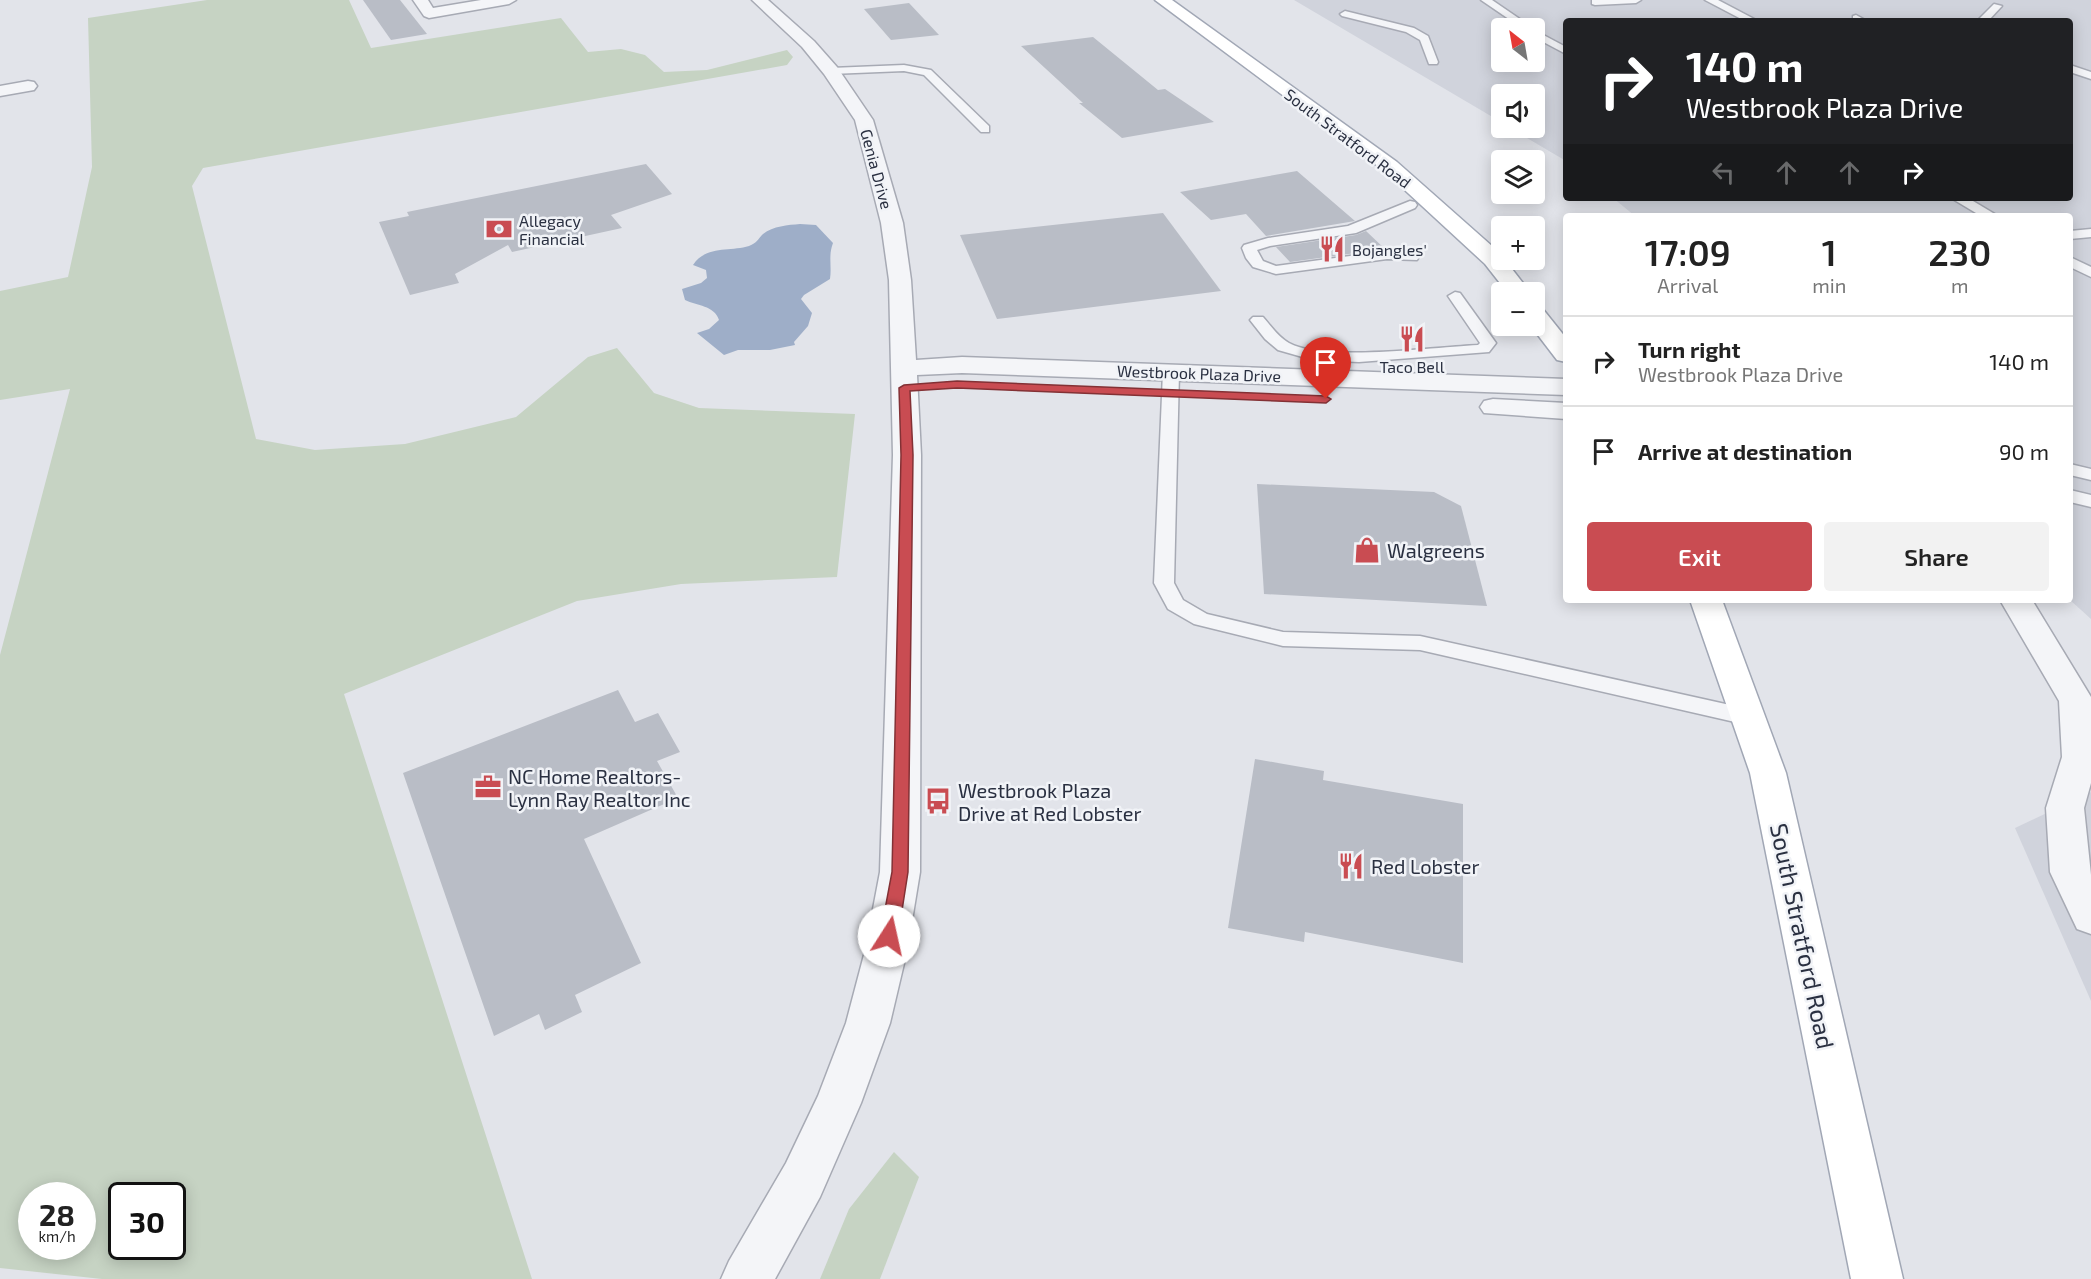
<!DOCTYPE html>
<html lang="en">
<head>
<meta charset="utf-8">
<style>
  :root { --surface:#fff; --page:#f2f2f2; --text:#222; --muted:#767676; --line:#e0e0e0; --accent:#c94c52 }
  body { margin:0; font-family:"Exo 2",sans-serif; background:var(--page); color:var(--text); height:100vh; display:flex; flex-direction:column; font-size:22px; white-space:nowrap }
  * { box-sizing:border-box; margin:0 }
  p { font-size:20px; color:var(--muted) }
  .icon { flex:none; width:33px; height:33px; fill:none; stroke:currentColor; stroke-width:2; stroke-linecap:round; stroke-linejoin:round }
  .map { position:relative; flex:1; overflow:hidden }
  .panel { position:absolute; left:1563px; top:213px; width:510px; height:390px; display:flex; flex-direction:column; background:var(--surface); border-radius:6px; box-shadow:0 3px 15px #0003 }
  .panel>* { flex:none }
  .guide { position:absolute; left:1563px; top:18px; width:510px; height:183px; border-radius:6px; box-shadow:0 3px 15px #0003; background:#202124; color:#fff; overflow:hidden }
  .needle { width:39px; rotate:329deg }
  .tools { position:absolute; left:1491px; top:18px; display:grid; gap:12px }
  .tools a { display:grid; place-items:center; width:54px; height:54px; border-radius:6px; background:var(--surface); box-shadow:0 3px 15px #0003; font-size:30px }
  .speed { position:absolute; left:18px; top:1182px; display:flex; gap:12px; font-size:30px; font-weight:700; text-align:center }
  .speed>* { display:grid; place-content:center; width:78px; height:78px; border-radius:50%; background:var(--surface); box-shadow:0 3px 15px #0003; line-height:1 }
  .speed small { font-size:15px; font-weight:400 }
  .speed .limit { border:3px solid #111; border-radius:9px; background:#fff; color:#111 }
  .pin { position:absolute; display:grid; place-items:center; width:51px; height:51px; color:#fff; margin:-62px -26px; border-radius:50% 50% 50% 0; rotate:-45deg; box-shadow:0 0 6px #0007 }
  .pin .icon { rotate:45deg }
  .me { position:absolute; width:66px; margin:-33px; rotate:10deg; stroke-linejoin:round; filter:drop-shadow(0 0 4px #0008) }
  .turn { display:flex; align-items:center; gap:21px; height:126px; padding:0 24px; font-size:27px }
  .turn .icon { width:78px; height:78px; stroke-width:2.5 }
  .turn b { display:block; font-size:42px; line-height:51px }
  .lanes { display:flex; align-items:center; height:57px; padding:0 24px; background:#0003; justify-content:center; gap:30px; direction:ltr }
  .lanes .off { opacity:.35 }
  .eta { display:flex; justify-content:space-evenly; align-items:center; height:102px; text-align:center }
  .eta b { font-size:36px; font-weight:600; line-height:42px }
  .cta { display:flex; gap:12px; margin-top:auto; padding:12px 24px }
  .cta a { flex:1; height:69px; border-radius:6px; background:var(--accent); color:#fff; font-size:24px; font-weight:600; line-height:69px; text-align:center }
  .cta a+a { background:var(--page); color:var(--text) }
  ul { padding:0; list-style:none }
  li { display:flex; align-items:center; gap:18px; height:90px; padding:0 24px; border-top:2px solid var(--line) }
  li div { flex:1 }
  li b { display:block; font-size:22px }
  li em { font-style:normal }
  .map>svg:first-child { display:block }
  .built { fill:#d0d3dc; fill-rule:evenodd }
  .green { fill:#c6d3c3; fill-rule:evenodd }
  .water { fill:#9eaec8 }
  .building { fill:#b9bdc6 }
  .lines { fill:none; stroke-linecap:round; stroke-linejoin:round }
  .lane-casing { stroke:#a7aab4; stroke-width:3 }
  .street-casing { stroke:#a7aab4; stroke-width:3 }
  .primary-casing { stroke:#a1a7b5; stroke-width:3 }
  .lane { fill:#f4f5f8; fill-rule:evenodd }
  .street { fill:#f4f5f8; fill-rule:evenodd }
  .primary { fill:#fff; fill-rule:evenodd }
  .route { fill:#c94c52; stroke:#833135; stroke-width:1.5 }
  .labels { text-anchor:middle; dominant-baseline:central; stroke-width:5; stroke-linejoin:round; paint-order:stroke }
  .far-street-label { font-size:16px; fill:#2a3041; stroke:#f1f3f7 }
  .far-poi-label { font-size:16px; fill:#2a3041; stroke:#f1f3f7; text-anchor:start }
  .poi-label { font-size:20px; fill:#2a3041; stroke:#f1f3f7; text-anchor:start }
  .near-street-label { font-size:24px; fill:#2a3041; stroke:#f1f3f7 }
</style>
</head>
<body>
<div class="map">
<svg width="2091" height="1279" viewBox="0 0 2091 1279">
  <rect width="100%" height="100%" fill="#e2e4ea"/>
  <g class="built">
    <path d="M1294,0H2091V619L2070,600V216H1635L1613,198H2070V21H1566V161L1510,128H1534V94H1502L1501,122ZM1502,28H1534V62H1502Z"/>
    <path d="M2091,792V1001L2015,828Z"/>
  </g>
  <g class="green">
    <path d="M207,0H349L371,48L561,18L588,52L621,49L645,55L664,72L707,70L787,50L793,57L787,65L203,168L192,186L256,439L315,450L405,444L516,417L588,357L617,348L654,393L699,408L855,414L837,577L681,584L577,601L344,694L532,1279H102L0,1268V655L70,389L0,400V291L68,277L92,167L88,18ZM32,1196H82V1246H32ZM122,1196H172V1246H122Z"/>
    <path d="M894,1152L919,1177L880,1279H820L849,1209Z"/>
  </g>
  <path class="water" d="M800,224L816,225L833,243C828,256 832,266 830,279L804,295L801,299L812,313L808,326L794,342L795,345L770,350H738L724,355L697,333L709,329L719,320C714,305 697,306 685,300L682,289L701,283L707,278L706,270L693,265C706,245 730,252 749,246C757,243 758,239 763,234C773,226 788,225 800,224Z"/>
  <g class="building">
    <path d="M363,0H400L427,34L391,40Z"/>
    <path d="M909,3L939,35L891,40L864,9Z"/>
    <path d="M1093,37L1158,90L1165,89L1214,122L1122,138L1079,103H1083L1021,46Z"/>
    <path d="M646,164L672,194L611,215L622,228L512,252L508,245L455,274L459,283L410,295L379,222L409,216L407,212Z"/>
    <path d="M1297,171L1355,221L1266,236L1246,214L1211,220L1180,192Z"/>
    <path d="M1163,213L1221,291L997,319L960,235Z"/>
    <path d="M1366,231L1385,249L1290,262L1276,247L1356,235Z"/>
    <path d="M1257,484L1434,492L1461,506L1487,606L1264,594Z"/>
    <path d="M618,690L635,722L658,713L680,752L657,761L678,798L584,839L641,963L575,995L582,1012L545,1030L539,1014L494,1036L403,773Z"/>
    <path d="M1255,759L1324,771L1323,780L1463,804V963L1305,932L1304,942L1228,928Z"/>
  </g>
  <g class="lines">
    <g class="lane-casing">
      <g id="lane">
        <path d="M1481,0H1492L1533,28H1522Z"/>
        <path d="M1592,0H1641L1636,3L1595,5L1592,4Z"/>
        <path d="M1705,0H1718L1758,21H1745Z"/>
        <path d="M1994,4L2002,6L1988,21H1977Z"/>
        <path d="M1345,11L1414,28L1428,36L1438,62L1437,64H1429L1420,40L1406,32L1342,16L1340,14Z"/>
        <path d="M1856,15L1867,21L1853,20V16Z"/>
        <path d="M1534,30L1566,47V54L1534,37Z"/>
        <path d="M904,65L931,70L989,126V132H981L924,75L904,71L831,74L826,71L831,68Z"/>
        <path d="M2070,65L2091,72V79L2070,72Z"/>
        <path d="M1951,198H1968L1998,216H1981Z"/>
        <path d="M1410,201L1415,202L1417,205L1415,208L1356,233L1270,246L1257,250L1263,261L1276,266L1387,251L1417,254L1419,257L1417,260L1387,259L1276,274L1253,267L1246,258L1242,248L1244,245L1268,238L1348,226Z"/>
        <path d="M2091,229V237L2070,239V231Z"/>
        <path d="M2070,257L2091,267V277L2070,267Z"/>
        <path d="M1455,292L1460,293L1496,343L1489,352L1359,362L1313,360L1278,350L1265,339L1250,320L1253,317H1263C1271,326 1278,337 1289,343C1323,362 1436,347 1478,345L1480,343L1448,296Z"/>
        <path d="M1171,367L1179,372L1174,583L1183,600L1207,614L1283,632L1420,636L1748,709L1756,711L1759,717L1756,723L1748,725L1420,650L1283,646L1194,624L1168,609L1154,583L1163,372Z"/>
        <path d="M2070,464L2091,469V480L2070,475Z"/>
        <path d="M2070,490L2091,495V507L2070,502Z"/>
      </g>
    </g>
    <g class="street-casing">
      <g id="street">
        <path d="M413,0H428L433,8L481,0H516L509,4L429,18L424,16Z"/>
        <path d="M752,0H768L814,41L837,67L873,120L903,223L911,280L916,360L962,357L1566,379V395L962,373L917,375L921,455L920,872L907,951L890,1023L861,1103L820,1197L775,1279H721L729,1261L786,1163L818,1096L846,1023L865,951L880,872L893,455L889,280L881,223L855,120L824,74L802,47Z"/>
        <path d="M28,81L34,82L37,86L34,90L0,96V86Z"/>
        <path d="M1493,399L1566,403V419L1484,413L1480,407L1484,401Z"/>
        <path d="M2000,600H2032L2091,697V783L2084,808L2091,875V934L2077,929L2050,872L2046,808L2062,757L2059,701Z"/>
      </g>
    </g>
    <g class="primary-casing">
      <g id="primary">
        <path d="M1155,0H1172L1397,162L1501,254L1502,260H1505L1530,292H1507L1485,264L1383,170Z"/>
        <path d="M1534,306L1542,308L1566,338V362L1557,360L1531,326H1534Z"/>
        <path d="M1690,600H1722L1786,773L1903,1279H1851L1750,773Z"/>
      </g>
    </g>
    <use href="#lane" class="lane"/>
    <use href="#street" class="street"/>
    <use href="#primary" class="primary"/>
  </g>
  <path class="route" d="M957,381L1326,396L1331,399L1326,403L957,388L910,391L913,455L908,872L898,936L895,941L889,943L883,941L880,936L892,872L901,455L899,388L904,385Z"/>
  <defs>
    <g id="bank-bare" transform="scale(2.07)"><path d="M-6-4H6V4H-6ZM0-2.3a2.3 2.3 0 1 0 0 4.6a2.3 2.3 0 1 0 0-4.6Z" fill="#c94c52" stroke="#f1f3f7" stroke-width="2.5" paint-order="stroke"/></g>
    <g id="restaurant-bare" transform="scale(2.07)"><path d="M-5-6h1v4h1v-4h1v4h1v-4h1v5L-1.5 .5V6h-2V.5L-5-1ZM5-6V6H3V1.5H1.5Q1.5-4 5-6Z" fill="#c94c52" stroke="#f1f3f7" stroke-width="2.5" paint-order="stroke"/></g>
    <g id="shop-bare" transform="scale(2.07)"><path d="M-5-2.5h2.3a2.7 3.5 0 0 1 5.4 0H5L5.5 6h-11ZM-1.5-2.5h3a1.5 2.3 0 0 0-3 0Z" fill="#c94c52" stroke="#f1f3f7" stroke-width="2.5" paint-order="stroke"/></g>
    <g id="office-bare" transform="scale(2.07)"><path d="M-6-3h4V-5.5h4V-3h4V5H-6ZM-1-4.5V-3h2v-1.5ZM-6 0V1H6V0Z" fill="#c94c52" stroke="#f1f3f7" stroke-width="2.5" paint-order="stroke"/></g>
    <g id="bus-bare" transform="scale(2.07)"><path d="M-5-6H5V4H4V6H2V4H-2V6H-4V4H-5ZM-3.5-4V0h7V-4ZM-3.5 1.2v1.5H-2V1.2ZM2 1.2v1.5H3.5V1.2Z" fill="#c94c52" stroke="#f1f3f7" stroke-width="2.5" paint-order="stroke"/></g>
  </defs>
  <g fill-rule="evenodd">
    <use href="#bank-bare" x="499" y="229"/>
    <use href="#restaurant-bare" x="1332" y="249"/>
    <use href="#restaurant-bare" x="1412" y="339"/>
    <use href="#shop-bare" x="1367" y="550"/>
    <use href="#office-bare" x="488" y="787"/>
    <use href="#bus-bare" x="938" y="801"/>
    <use href="#restaurant-bare" x="1351" y="866"/>
  </g>
  <g class="labels">
    <g class="far-street-label">
      <text transform="translate(1348 138) rotate(37)">South Stratford Road</text>
      <text transform="translate(877 169) rotate(75)">Genia Drive</text>
      <text transform="translate(1199 373) rotate(2)">Westbrook Plaza Drive</text>
    </g>
    <g class="far-poi-label">
      <text x="519" y="220">Allegacy<tspan x="519" dy="18">Financial</tspan></text>
      <text x="1352" y="249">Bojangles'</text>
      <text x="1412" y="366" text-anchor="middle">Taco Bell</text>
    </g>
    <g class="poi-label">
      <text x="1387" y="550">Walgreens</text>
      <text x="508" y="776">NC Home Realtors-<tspan x="508" dy="23">Lynn Ray Realtor Inc</tspan></text>
      <text x="958" y="790">Westbrook Plaza<tspan x="958" dy="23">Drive at Red Lobster</tspan></text>
      <text x="1371" y="866">Red Lobster</text>
    </g>
    <g class="near-street-label">
      <text transform="translate(1803 936) rotate(78)">South Stratford Road</text>
    </g>
  </g>
</svg>
<div class="tools">
<a><svg class="needle" viewBox="-14 -14 28 28"><path d="M0-13l5 13h-10z" fill="#e53935"/><path d="M0 13l5-13h-10z" fill="#767676"/></svg></a>
<a><svg class="icon" aria-label="sound" viewBox="0 0 24 24"><path d="M4 9h4l5-4v14l-5-4H4zM17 9q2 3 0 6"/></svg></a>
<a><svg class="icon" aria-label="layers" viewBox="0 0 24 24"><path d="M12 4l9 5-9 5-9-5zM3 14l9 5 9-5"/></svg></a>
<a>+</a>
<a>−</a>
</div>
<div class="speed"><div>28<small>km/h</small></div><div class="limit">30</div></div>
<div class="pin" style="left:1326px;top:399px;background:#d93025"><svg class="icon" aria-label="arrive" viewBox="0 0 24 24"><path d="M6 21V4h12l-3 4 3 4H6"/></svg></div>
<svg class="me" style="left:889px;top:936px" viewBox="-20 -20 40 40"><circle r="19" fill="#fff"/><path d="M0-13L10 11 0 6-10 11z" fill="#c94c52"/></svg>
<div class="guide">
<div class="turn"><svg class="icon" aria-label="right" viewBox="0 0 24 24"><path d="M7 20v-9h11M14 6l5 5-5 5"/></svg><div><b>140 m</b>Westbrook Plaza Drive</div></div>
<div class="lanes"><svg class="icon off" aria-label="left" viewBox="0 0 24 24"><path d="M17 20v-9H6M10 6l-5 5 5 5"/></svg><svg class="icon off" aria-label="ahead" viewBox="0 0 24 24"><path d="M12 20V5M6 11l6-6 6 6"/></svg><svg class="icon off" aria-label="ahead" viewBox="0 0 24 24"><path d="M12 20V5M6 11l6-6 6 6"/></svg><svg class="icon" aria-label="right" viewBox="0 0 24 24"><path d="M7 20v-9h11M14 6l5 5-5 5"/></svg></div>
</div>
<section class="panel">
<div class="eta">
<div><b>17:09</b><p>Arrival</p></div>
<div><b>1</b><p>min</p></div>
<div><b>230</b><p>m</p></div>
</div>
<ul>
<li><svg class="icon" aria-label="right" viewBox="0 0 24 24"><path d="M7 20v-9h11M14 6l5 5-5 5"/></svg><div><b>Turn right</b><p>Westbrook Plaza Drive</p></div><em>140 m</em></li>
<li><svg class="icon" aria-label="arrive" viewBox="0 0 24 24"><path d="M6 21V4h12l-3 4 3 4H6"/></svg><div><b>Arrive at destination</b></div><em>90 m</em></li>
</ul>
<div class="cta"><a>Exit</a><a>Share</a></div>
</section>
</div>
</body>
</html>
